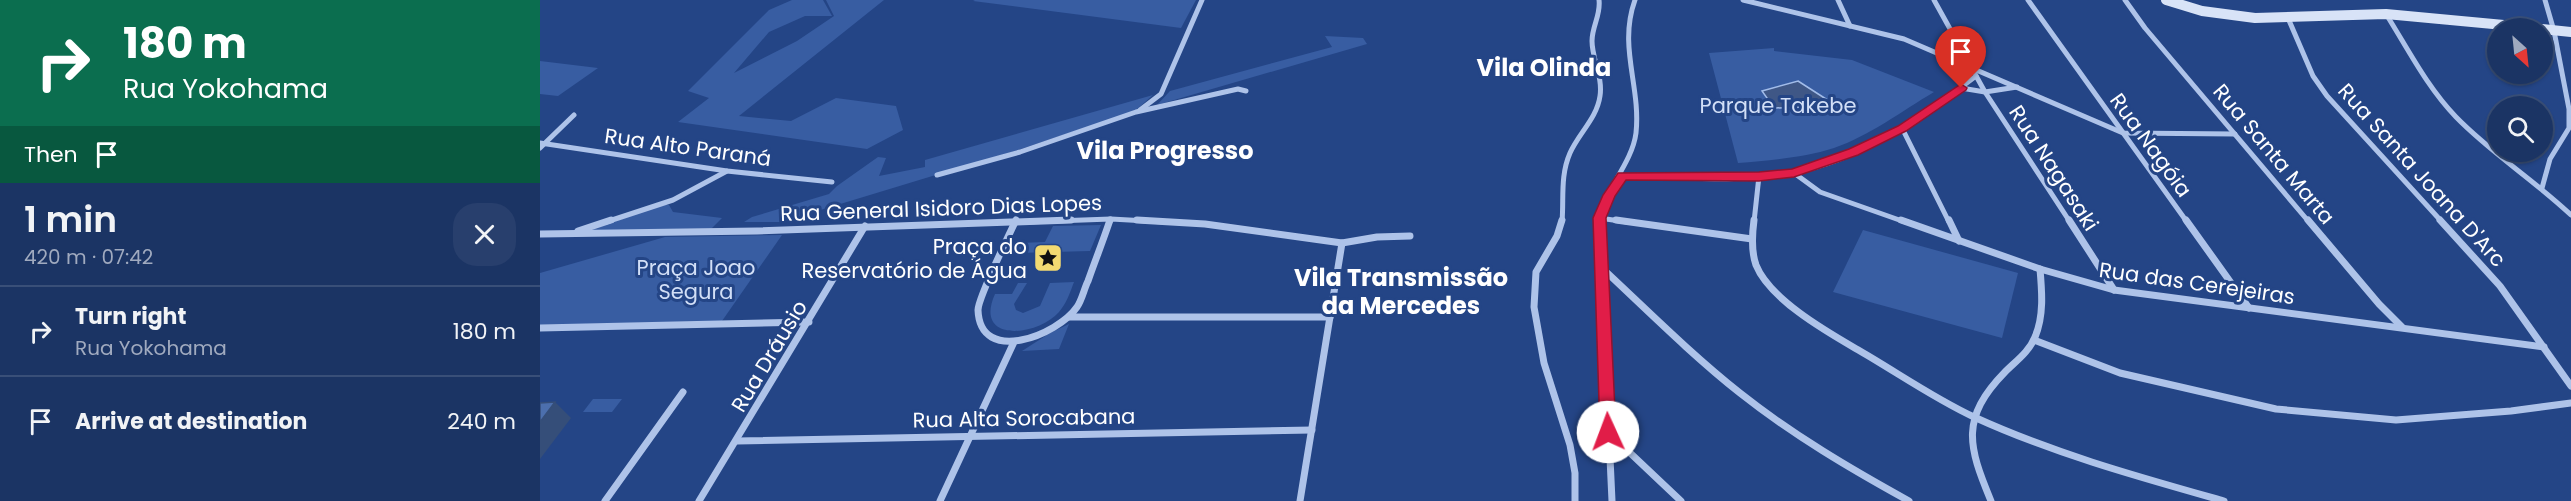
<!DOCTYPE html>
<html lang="en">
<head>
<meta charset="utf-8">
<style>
  :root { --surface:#1b3464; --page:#283f6d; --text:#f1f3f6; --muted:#a0aabf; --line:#394f78 }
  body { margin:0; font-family:Poppins,sans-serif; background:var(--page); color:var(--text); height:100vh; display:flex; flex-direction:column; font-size:22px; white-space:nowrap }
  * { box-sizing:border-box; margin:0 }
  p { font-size:20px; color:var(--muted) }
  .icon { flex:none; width:33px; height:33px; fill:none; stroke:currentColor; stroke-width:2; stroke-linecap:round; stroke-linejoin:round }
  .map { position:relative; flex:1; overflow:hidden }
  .side { display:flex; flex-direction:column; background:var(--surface); width:540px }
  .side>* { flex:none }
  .hud { background:#0b6e4f; color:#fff; overflow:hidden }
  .needle { width:39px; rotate:153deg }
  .buttons { position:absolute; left:1947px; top:18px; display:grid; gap:12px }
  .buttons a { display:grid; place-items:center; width:66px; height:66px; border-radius:50%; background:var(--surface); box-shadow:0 2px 4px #0004,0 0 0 2px var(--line); font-size:30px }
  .pin { position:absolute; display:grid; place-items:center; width:51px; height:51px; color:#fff; margin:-62px -26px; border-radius:50% 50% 50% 0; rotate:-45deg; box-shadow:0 0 6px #0007 }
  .pin .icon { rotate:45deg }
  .me { position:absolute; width:66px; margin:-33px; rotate:358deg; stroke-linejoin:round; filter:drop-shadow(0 0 4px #0008) }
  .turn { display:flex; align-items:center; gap:21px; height:126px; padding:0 24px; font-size:27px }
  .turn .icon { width:78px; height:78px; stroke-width:2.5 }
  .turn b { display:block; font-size:42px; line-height:51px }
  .then { display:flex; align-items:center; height:57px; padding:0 24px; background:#0003; gap:12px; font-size:22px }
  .round { display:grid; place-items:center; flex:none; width:63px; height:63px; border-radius:24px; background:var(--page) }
  .headline { display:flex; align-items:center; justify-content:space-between; height:102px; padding:0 24px }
  h1 { font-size:36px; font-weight:600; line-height:45px }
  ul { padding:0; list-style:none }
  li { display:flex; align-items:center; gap:18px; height:90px; padding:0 24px; border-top:2px solid var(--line) }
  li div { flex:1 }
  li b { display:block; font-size:22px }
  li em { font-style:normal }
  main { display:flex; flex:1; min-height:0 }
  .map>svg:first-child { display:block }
  .green { fill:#385da2 }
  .water { fill:#3f5786; stroke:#a2bce9; stroke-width:1.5 }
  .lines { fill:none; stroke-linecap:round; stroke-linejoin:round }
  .street-far1 { stroke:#aec3e9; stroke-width:5 }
  .street { stroke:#aec3e9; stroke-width:7 }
  .secondary { stroke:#d8e3f7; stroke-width:10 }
  .shaded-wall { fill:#354e79 }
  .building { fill:#4c6fad; stroke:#354e79; stroke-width:1.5 }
  .route { fill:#e11d48; stroke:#92132f; stroke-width:1.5 }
  .labels { text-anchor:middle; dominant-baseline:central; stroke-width:6; stroke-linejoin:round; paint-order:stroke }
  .park-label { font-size:21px; fill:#d2dff7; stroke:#244586 }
  .street-label { font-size:21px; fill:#fff; stroke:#244586 }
  .poi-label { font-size:21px; fill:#fff; stroke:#244586; text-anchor:end }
  .quarter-label { font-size:24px; font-weight:bold; fill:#fff; stroke:#244586 }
</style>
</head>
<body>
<main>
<section class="side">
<div class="hud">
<div class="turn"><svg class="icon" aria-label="right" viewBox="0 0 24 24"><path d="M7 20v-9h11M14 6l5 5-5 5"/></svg><div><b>180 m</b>Rua Yokohama</div></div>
<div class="then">Then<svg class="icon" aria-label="arrive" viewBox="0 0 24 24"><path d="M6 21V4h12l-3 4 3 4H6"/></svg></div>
</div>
<div class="headline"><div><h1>1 min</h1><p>420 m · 07:42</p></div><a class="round"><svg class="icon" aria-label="close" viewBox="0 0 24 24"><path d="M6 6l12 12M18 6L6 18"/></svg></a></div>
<ul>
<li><svg class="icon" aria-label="right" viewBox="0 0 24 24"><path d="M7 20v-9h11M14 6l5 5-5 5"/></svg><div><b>Turn right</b><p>Rua Yokohama</p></div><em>180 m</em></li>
<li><svg class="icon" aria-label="arrive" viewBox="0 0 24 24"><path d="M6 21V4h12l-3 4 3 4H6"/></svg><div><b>Arrive at destination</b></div><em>240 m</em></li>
</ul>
</section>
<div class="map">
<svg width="2031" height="501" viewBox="0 0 2031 501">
  <rect width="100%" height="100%" fill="#244586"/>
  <g class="green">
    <path d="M252,0H283L292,16H265L229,32L194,73L257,41L294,16L286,0H344L199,116L251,121L296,98L356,106L363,130L327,149L138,122L169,98L148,91L229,10Z"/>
    <path d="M435,0H656L641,28L433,1Z"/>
    <path d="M785,36L823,38L827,44L617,105L630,91L792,47Z"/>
    <path d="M1234,48V51L1312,60L1394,92C1362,111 1329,136 1294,148C1263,158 1230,160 1198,163L1169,53Z"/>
    <path d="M0,61L58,68L18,96L0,94Z"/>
    <path d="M613,95L595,111L478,150L241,222H204L212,217L289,194L297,186L338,157L346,158L339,176L385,167V160Z"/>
    <path d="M123,205H129L133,212L182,218L169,231L43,232Z"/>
    <path d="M561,225L550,251L475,253L479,243L505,242L513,226Z"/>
    <path d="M1323,230L1478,273L1462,338L1293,292Z"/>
    <path d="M242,235L182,321L0,325V273L125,237Z"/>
    <path d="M534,282C530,293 526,304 519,312C497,337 433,343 455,294H472L478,283H487L474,304L476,310L483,313L500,306L510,283Z"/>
    <path d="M529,324L519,349L482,351L510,333Z"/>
    <path d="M53,399H82L72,412H43Z"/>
  </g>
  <path class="water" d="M1258,81L1286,99L1268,107L1234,108L1222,91Z"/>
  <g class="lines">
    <g class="street-far1">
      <path d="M1203,0L1364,39L1583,133L1695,134"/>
      <path d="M1298,0L1310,26"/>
      <path d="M1394,0L1445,92L1530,222"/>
      <path d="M1488,0L1647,222"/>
      <path d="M1585,0L1605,28L1769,222"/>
      <path d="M1846,14C1868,49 1887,87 1916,117C1951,153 1994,180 2031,215"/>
      <path d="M1748,18L1773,76L1787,96L1902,222"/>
      <path d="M1421,88L1445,92L1477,87"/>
      <path d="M600,110L621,94L662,0"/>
      <path d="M1362,128L1409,222"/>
      <path d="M0,143L187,171L292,182"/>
      <path d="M0,148L34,115"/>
      <path d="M1254,173L1280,192L1365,222"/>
      <path d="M397,175L480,152L596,112L698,89L706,91"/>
      <path d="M1082,176C1138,177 1196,183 1251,173C1320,161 1382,117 1436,76"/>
      <path d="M2002,188L2010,159L2029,128V109L2014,31L2005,0"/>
      <path d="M1059,218L1087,222"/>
      <path d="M66,222L133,200L187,171"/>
      <path d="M487,222L571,219L625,222"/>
      <path d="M570,222L571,219"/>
      <path d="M1022,222C1024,198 1020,176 1030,153C1039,133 1057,118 1060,96C1063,77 1052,59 1052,41C1052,26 1061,15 1059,0"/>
      <path d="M1059,222C1060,195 1092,165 1096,133C1101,86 1078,47 1095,0"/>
      <path d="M1214,222L1219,176"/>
    </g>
    <g class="street">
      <path d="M476,220C469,235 438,298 438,310C440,366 518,335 537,307C542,300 544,289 548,281C555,261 563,241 570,220"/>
      <path d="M597,220L665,224L802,243L837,237L870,236"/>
      <path d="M1022,220L1017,236L996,272L994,307L1004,363L1030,445L1035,473V501"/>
      <path d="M1059,220L1072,501"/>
      <path d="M1076,220L1212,239"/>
      <path d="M1214,220C1212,235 1211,251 1216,265C1230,300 1289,333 1320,351C1358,373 1395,399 1434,417C1515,454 1599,477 1684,501"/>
      <path d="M1361,220L1500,269L1574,290L2004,347"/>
      <path d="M1409,220L1419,241"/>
      <path d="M1529,220L1574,290"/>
      <path d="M1646,220L1709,308"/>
      <path d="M1768,220L1839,304L1862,327"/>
      <path d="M1900,220L1960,286L2031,386"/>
      <path d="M38,231L71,220"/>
      <path d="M0,234L217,231L531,220"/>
      <path d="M1062,268C1107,310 1152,355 1200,393C1253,435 1311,469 1369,501"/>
      <path d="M529,317H790"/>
      <path d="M0,328L269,322"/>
      <path d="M1494,340L1580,373L1736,409L1856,420L1971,411L2031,403"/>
      <path d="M1069,433L1141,501"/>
      <path d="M197,441L772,430"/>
      <path d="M65,501L143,392"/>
      <path d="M159,501L325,226"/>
      <path d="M400,501L474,342"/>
      <path d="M760,501L802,243"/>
      <path d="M1451,501C1428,446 1420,418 1465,372C1476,361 1489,352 1495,337C1504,316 1502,292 1500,269"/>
    </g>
    <g class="secondary">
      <path d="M1626,0L1662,11L1715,18L1846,14L1996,28"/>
      <path d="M2002,29L2031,32"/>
    </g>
  </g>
  <path class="shaded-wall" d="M15,402L31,418L0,459V422Z"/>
  <path class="building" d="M15,402L0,422V403Z"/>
  <path class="route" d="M1421,84L1427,88L1426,90L1366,131L1318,155L1254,177L1219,181L1086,180L1075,196L1066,218L1076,432L1074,437L1068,439L1063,437L1060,432L1053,218L1063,195L1078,173L1219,172L1252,169L1309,149L1358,126Z"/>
  <defs>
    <g id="sight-square" transform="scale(1.5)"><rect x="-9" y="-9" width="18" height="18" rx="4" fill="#f3da71" stroke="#244586"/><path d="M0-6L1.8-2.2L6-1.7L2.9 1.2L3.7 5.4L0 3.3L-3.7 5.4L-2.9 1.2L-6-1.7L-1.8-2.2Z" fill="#111"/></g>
  </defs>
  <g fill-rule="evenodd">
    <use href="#sight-square" x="508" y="258"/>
  </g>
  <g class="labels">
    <g class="park-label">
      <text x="1238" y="105">Parque Takebe</text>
      <text x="156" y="267">Praça Joao<tspan x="156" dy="24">Segura</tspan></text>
    </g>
    <g class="street-label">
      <text transform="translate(1611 145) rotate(54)">Rua Nagóia</text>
      <text transform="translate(148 147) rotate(8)">Rua Alto Paraná</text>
      <text transform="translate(1734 154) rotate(50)">Rua Santa Marta</text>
      <text transform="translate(1514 168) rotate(57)">Rua Nagasaki</text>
      <text transform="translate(1882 175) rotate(48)">Rua Santa Joana D'Arc</text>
      <text transform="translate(401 208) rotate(-2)">Rua General Isidoro Dias Lopes</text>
      <text transform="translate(1657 283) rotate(8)">Rua das Cerejeiras</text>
      <text transform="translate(229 356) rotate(-59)">Rua Dráusio</text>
      <text transform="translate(484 418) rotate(-1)">Rua Alta Sorocabana</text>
    </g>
    <g class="poi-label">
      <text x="487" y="246">Praça do<tspan x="487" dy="24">Reservatório de Água</tspan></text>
    </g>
    <g class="quarter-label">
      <text x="1004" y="67">Vila Olinda</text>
      <text x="625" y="150">Vila Progresso</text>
      <text x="861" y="277">Vila Transmissão<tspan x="861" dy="28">da Mercedes</tspan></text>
    </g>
  </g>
</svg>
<div class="buttons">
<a><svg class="needle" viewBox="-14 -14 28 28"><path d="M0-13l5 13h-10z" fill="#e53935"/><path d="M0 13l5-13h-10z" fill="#a0aabf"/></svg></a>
<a><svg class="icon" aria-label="search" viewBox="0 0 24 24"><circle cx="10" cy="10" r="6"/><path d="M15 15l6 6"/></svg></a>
</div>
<div class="pin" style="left:1421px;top:88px;background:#d93025"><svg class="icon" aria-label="arrive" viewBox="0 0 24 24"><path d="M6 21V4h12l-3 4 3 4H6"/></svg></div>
<svg class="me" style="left:1068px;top:432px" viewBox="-20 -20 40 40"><circle r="19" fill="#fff"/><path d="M0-13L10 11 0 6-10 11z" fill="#e11d48"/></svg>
</div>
</main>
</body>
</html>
